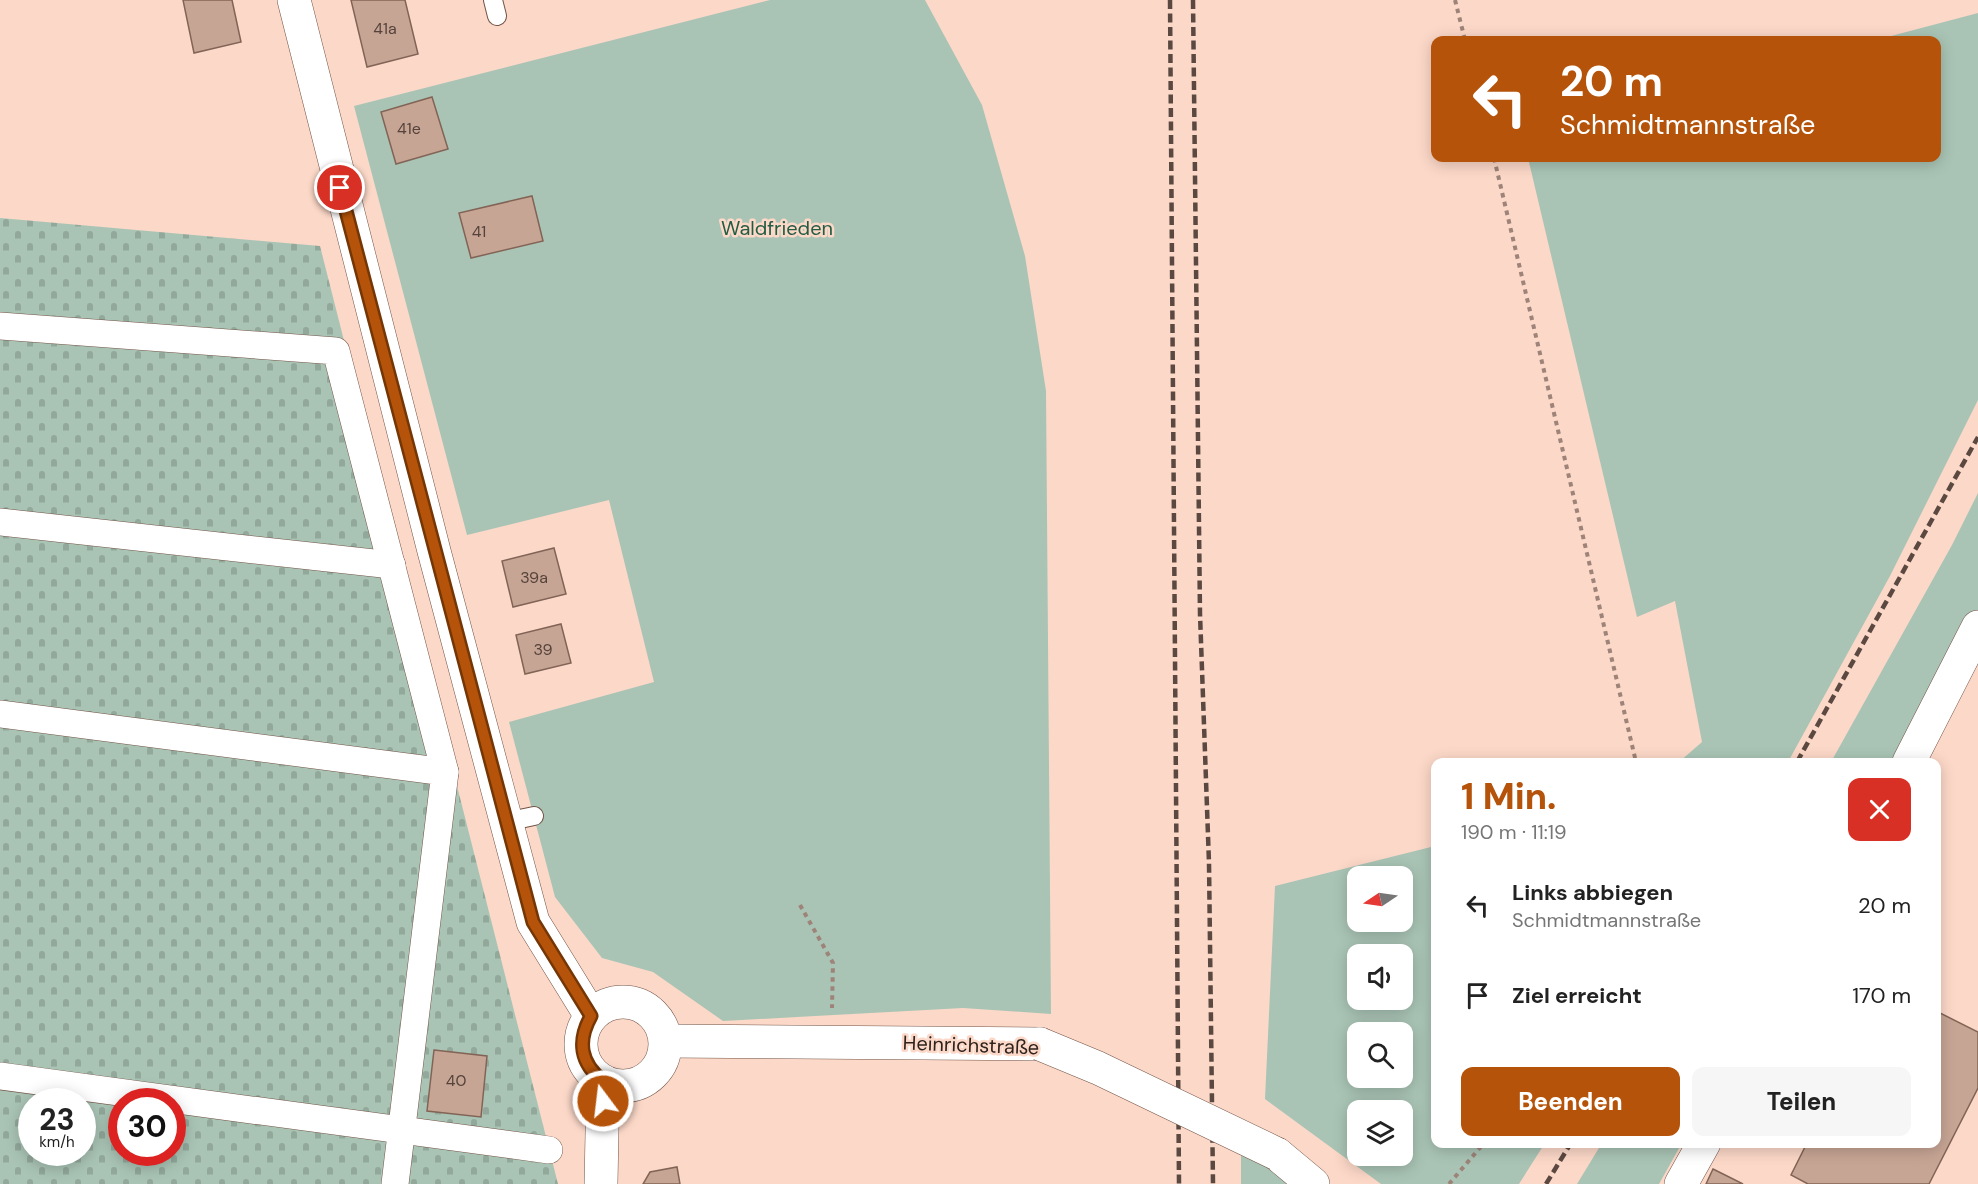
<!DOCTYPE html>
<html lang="de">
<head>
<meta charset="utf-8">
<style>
  :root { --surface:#fff; --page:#f6f6f6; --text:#222; --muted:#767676; --accent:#b45309 }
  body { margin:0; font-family:"DM Sans",sans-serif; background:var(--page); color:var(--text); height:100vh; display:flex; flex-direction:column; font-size:22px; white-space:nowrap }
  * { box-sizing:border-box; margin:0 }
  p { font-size:20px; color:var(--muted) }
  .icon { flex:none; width:33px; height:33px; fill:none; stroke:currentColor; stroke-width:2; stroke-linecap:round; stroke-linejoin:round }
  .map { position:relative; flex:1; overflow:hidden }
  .side { position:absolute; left:1431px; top:758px; width:510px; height:390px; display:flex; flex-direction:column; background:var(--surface); border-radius:12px; box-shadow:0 3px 15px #0003 }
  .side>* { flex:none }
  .hud { position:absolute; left:1431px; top:36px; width:510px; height:126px; border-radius:12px; box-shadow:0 3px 15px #0003; background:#b45309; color:#fff; overflow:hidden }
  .needle { width:39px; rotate:257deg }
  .buttons { position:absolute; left:1347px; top:866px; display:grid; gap:12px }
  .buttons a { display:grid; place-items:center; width:66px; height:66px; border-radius:12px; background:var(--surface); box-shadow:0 3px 15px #0003; font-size:30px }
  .speed { position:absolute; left:18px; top:1088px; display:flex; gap:12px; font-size:30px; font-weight:700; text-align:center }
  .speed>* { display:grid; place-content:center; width:78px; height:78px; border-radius:50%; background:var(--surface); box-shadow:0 3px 15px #0003; line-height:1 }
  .speed small { font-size:15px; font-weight:400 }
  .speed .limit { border:9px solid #d22; background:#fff; color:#111 }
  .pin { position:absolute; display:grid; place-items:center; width:51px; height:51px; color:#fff; margin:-26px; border:3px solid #fff; border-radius:50%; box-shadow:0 2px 6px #0007 }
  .me { position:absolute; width:66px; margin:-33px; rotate:345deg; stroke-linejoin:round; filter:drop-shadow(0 0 4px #0008) }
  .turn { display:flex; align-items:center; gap:21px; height:126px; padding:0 30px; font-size:27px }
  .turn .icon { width:78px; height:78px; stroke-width:2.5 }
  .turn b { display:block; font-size:42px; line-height:51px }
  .round { display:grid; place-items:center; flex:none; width:63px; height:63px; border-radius:12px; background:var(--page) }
  .headline { display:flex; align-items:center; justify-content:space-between; height:102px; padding:0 30px }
  h1 { font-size:36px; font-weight:800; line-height:45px; color:var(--accent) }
  .button { display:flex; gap:12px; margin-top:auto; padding:12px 30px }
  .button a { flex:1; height:69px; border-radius:12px; background:var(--accent); color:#fff; font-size:24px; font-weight:800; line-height:69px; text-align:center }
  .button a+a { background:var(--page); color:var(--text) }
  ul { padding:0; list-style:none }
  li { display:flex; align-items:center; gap:18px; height:90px; padding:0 30px }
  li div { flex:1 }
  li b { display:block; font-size:22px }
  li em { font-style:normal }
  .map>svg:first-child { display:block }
  .green { fill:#a9c4b5; fill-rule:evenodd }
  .cemetery { fill:url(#cemetery-stones); fill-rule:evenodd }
  .building { fill:#c7a595; stroke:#826456; stroke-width:1.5 }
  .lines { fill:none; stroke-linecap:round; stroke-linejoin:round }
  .service-casing { stroke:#725446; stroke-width:20 }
  .pedestrian-casing { stroke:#725446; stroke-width:28 }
  .minor-casing { stroke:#725446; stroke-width:34 }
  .path { stroke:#9d8378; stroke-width:4; stroke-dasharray:4.5 4.5; stroke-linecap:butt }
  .service { stroke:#fff; stroke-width:18 }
  .pedestrian { stroke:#fff; stroke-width:27 }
  .minor { stroke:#fff; stroke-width:33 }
  .rail { stroke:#5b4941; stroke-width:4.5; stroke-dasharray:9 4.5; stroke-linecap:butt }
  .minor-bridge-casing { stroke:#725446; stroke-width:34; stroke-linecap:butt }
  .minor-bridge { stroke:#fff; stroke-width:33 }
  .route-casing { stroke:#753606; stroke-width:15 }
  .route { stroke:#b45309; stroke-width:10 }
  .labels { text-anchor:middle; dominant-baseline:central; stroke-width:5; stroke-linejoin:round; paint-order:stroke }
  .number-label { font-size:16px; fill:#55433a }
  .park-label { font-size:20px; fill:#225c42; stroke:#fcd8c8 }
  .street-label { font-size:20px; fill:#2f221c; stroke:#fcd8c8 }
</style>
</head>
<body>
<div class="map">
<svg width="1978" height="1184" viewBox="0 0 1978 1184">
  <defs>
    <pattern id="cemetery-stones" width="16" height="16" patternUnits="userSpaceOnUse" patternTransform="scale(1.5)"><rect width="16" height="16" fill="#a9c4b5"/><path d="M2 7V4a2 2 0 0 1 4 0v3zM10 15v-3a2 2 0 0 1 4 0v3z" fill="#92a89b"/></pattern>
  </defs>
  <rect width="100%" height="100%" fill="#fcd8c8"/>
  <g class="green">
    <path d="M770,0H925L982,105L1025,256L1046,391L1051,1014L963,1008L723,1021L653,972L602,958L555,897L509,722L654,682L609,500L467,535L354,106Z"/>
    <path d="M1978,13V400L1890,576L1788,762H1679L1702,742L1675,601L1637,617L1528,158H1936V40H1876Z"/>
    <path d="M1978,493V616L1897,762H1831L1952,545Z"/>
    <path d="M1435,846L1436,1143H1545L1519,1184H1381L1265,1099L1275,886ZM1358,876H1402V921H1358ZM1358,954H1402V999H1358ZM1358,1032H1402V1077H1358ZM1358,1110H1402V1155H1358Z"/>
    <path d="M1241,1137L1313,1184H1241Z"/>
    <path d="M1602,1143H1682L1659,1184H1577Z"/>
  </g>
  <path class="cemetery" d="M0,218L320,246L558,1184H0ZM32,1101H82V1152H32ZM122,1101H172V1152H122Z"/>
  <g class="building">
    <path d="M183,0H232L241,42L194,53Z"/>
    <path d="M351,0H405L418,54L367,67Z"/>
    <path d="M432,97L448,149L396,164L381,112Z"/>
    <path d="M532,196L543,241L471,258L459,213Z"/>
    <path d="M554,548L566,594L513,607L502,561Z"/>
    <path d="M561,624L571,663L525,674L516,635Z"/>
    <path d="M1936,1011L1978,1032V1088L1929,1184H1808L1791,1175L1807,1143H1936Z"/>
    <path d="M434,1050L487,1056L481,1117L427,1111Z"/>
    <path d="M677,1167L680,1184H643L650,1172Z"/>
    <path d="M1713,1169L1743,1184H1706Z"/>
  </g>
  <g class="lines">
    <g class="service-casing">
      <g id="service">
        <path d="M493,0L497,16"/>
        <path d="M506,822L534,816"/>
      </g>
    </g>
    <g class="pedestrian-casing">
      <g id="pedestrian">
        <path d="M0,326L336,351L445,772"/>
        <path d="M0,522L392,565"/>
        <path d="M0,714L445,772L395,1184"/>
        <path d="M0,1076L549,1150"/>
      </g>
    </g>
    <g class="minor-casing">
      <g id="minor">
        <path d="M294,0L434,551L533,922L591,1016"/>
        <path d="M1909,762L1978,627"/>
        <circle cx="623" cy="1044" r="42"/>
        <path d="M666,1041L1040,1044"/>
        <path d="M1277,1154L1313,1184"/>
        <path d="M601,1184L603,1081"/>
        <path d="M1681,1184L1704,1143"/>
      </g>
    </g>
    <g class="path">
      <path d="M1455,0L1465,40"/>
      <path d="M1494,158L1636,762"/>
      <path d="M800,905L833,963L832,1008"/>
      <path d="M1449,1184L1484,1143"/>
    </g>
    <use href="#service" class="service"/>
    <use href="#pedestrian" class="pedestrian"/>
    <use href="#minor" class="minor"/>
    <g class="rail">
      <path d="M1170,0L1179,1184"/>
      <path d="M1193,0L1200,614L1209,863L1213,1184"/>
      <path d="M1797,762L1978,437"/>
      <path d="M1546,1184L1571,1143"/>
    </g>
    <g class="minor-bridge-casing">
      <path id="minor-bridge" d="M1040,1044L1098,1068L1277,1154"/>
    </g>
    <use href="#minor-bridge" class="minor-bridge"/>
  </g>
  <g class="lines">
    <g class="route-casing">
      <path id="route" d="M340,188L533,922L591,1016C577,1041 580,1063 603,1081V1101"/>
    </g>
    <use href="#route" class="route"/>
  </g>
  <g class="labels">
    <g class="number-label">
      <text x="385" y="28">41a</text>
      <text x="409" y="128">41e</text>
      <text x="479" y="231">41</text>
      <text x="534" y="577">39a</text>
      <text x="543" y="649">39</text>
      <text x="456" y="1080">40</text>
    </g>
    <g class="park-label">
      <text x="777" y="228">Waldfrieden</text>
    </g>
    <g class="street-label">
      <text transform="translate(971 1045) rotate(2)">Heinrichstraße</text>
    </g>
  </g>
</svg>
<div class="buttons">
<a><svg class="needle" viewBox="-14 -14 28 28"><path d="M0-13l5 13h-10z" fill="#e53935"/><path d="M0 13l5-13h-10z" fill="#767676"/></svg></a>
<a><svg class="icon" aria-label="sound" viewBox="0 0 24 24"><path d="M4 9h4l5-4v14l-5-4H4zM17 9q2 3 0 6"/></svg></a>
<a><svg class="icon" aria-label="search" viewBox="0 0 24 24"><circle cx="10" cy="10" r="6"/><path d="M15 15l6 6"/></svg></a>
<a><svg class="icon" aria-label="layers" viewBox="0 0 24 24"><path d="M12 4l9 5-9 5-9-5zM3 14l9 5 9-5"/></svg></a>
</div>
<div class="speed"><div>23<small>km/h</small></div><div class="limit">30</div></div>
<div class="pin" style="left:340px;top:188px;background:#d93025"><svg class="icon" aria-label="arrive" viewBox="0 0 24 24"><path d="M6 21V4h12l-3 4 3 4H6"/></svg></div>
<svg class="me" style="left:603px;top:1101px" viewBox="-20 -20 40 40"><circle r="17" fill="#b45309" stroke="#fff" stroke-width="3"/><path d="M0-11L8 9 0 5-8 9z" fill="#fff"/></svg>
<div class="hud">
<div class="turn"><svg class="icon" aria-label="left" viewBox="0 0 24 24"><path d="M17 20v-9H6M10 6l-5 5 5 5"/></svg><div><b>20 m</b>Schmidtmannstraße</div></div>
</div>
<section class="side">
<div class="headline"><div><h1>1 Min.</h1><p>190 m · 11:19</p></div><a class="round" style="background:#d93025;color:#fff"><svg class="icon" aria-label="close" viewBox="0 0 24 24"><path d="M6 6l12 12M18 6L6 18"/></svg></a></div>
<ul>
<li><svg class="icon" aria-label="left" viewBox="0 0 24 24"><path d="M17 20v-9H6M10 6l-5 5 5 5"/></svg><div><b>Links abbiegen</b><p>Schmidtmannstraße</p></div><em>20 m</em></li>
<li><svg class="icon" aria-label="arrive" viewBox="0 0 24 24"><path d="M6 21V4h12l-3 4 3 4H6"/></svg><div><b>Ziel erreicht</b></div><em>170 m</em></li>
</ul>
<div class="button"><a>Beenden</a><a>Teilen</a></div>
</section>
</div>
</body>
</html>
